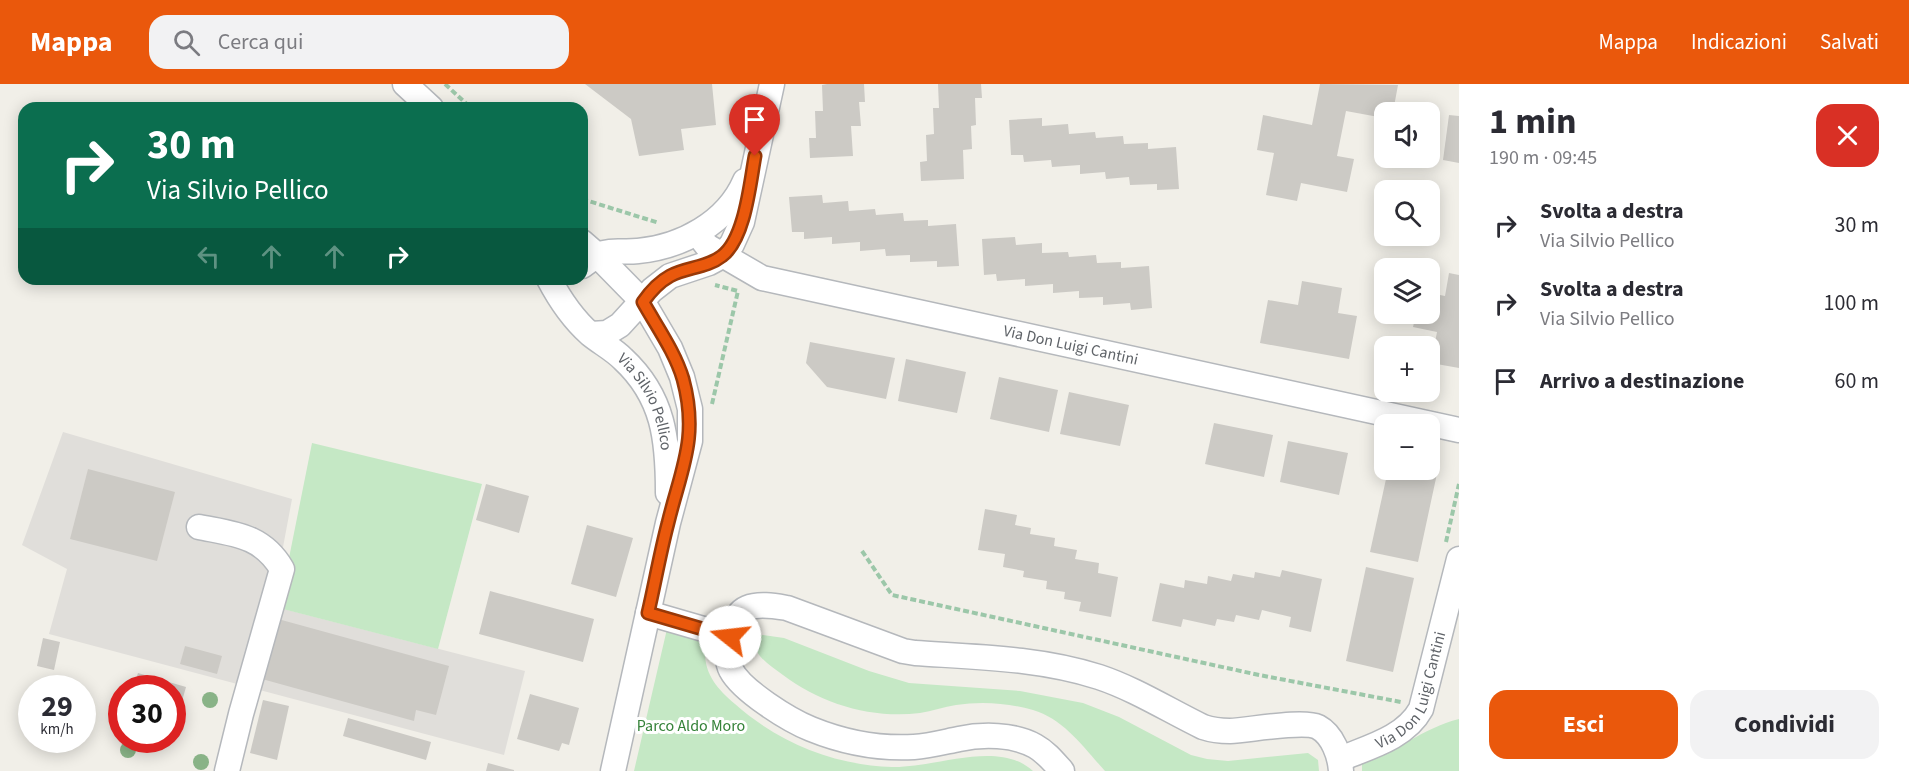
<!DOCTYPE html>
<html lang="it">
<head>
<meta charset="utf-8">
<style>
  :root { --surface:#fff; --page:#f2f2f3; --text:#2b2b33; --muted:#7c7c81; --accent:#ea580c }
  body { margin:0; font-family:"Source Sans 3",sans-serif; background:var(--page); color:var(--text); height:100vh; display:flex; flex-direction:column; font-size:22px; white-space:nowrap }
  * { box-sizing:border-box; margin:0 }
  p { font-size:20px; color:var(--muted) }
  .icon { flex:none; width:33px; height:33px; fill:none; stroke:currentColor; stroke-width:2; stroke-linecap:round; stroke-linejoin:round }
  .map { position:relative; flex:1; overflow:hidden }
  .drawer { display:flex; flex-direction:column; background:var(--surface); width:450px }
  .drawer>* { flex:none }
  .guide { position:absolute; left:18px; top:18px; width:570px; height:183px; border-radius:18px; box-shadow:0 3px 15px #0003; background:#0b6e4f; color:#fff; overflow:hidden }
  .buttons { position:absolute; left:1374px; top:18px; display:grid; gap:12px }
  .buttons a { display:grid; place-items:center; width:66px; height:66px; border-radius:12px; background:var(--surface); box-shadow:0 3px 15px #0003; font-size:30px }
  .speed { position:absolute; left:18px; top:591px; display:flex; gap:12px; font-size:30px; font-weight:700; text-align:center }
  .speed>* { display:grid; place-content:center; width:78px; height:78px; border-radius:50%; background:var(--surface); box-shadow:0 3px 15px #0003; line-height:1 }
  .speed small { font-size:15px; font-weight:400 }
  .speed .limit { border:9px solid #d22; background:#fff; color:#111 }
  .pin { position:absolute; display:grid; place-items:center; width:51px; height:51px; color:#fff; margin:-62px -26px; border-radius:50% 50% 50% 0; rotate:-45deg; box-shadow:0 0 6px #0007 }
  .pin .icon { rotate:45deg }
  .me { position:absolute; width:66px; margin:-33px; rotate:286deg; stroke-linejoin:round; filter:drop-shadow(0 0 4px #0008) }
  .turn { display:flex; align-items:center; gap:21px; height:126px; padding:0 30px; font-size:27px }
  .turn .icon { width:78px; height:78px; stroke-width:2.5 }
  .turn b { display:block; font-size:42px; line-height:51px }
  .lanes { display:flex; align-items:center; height:57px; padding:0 30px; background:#0003; justify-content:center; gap:30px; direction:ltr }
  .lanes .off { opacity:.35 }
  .round { display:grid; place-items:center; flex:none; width:63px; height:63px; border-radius:18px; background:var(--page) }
  .head { display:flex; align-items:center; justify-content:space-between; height:102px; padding:0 30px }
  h1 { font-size:36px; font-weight:700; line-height:45px }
  .button { display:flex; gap:12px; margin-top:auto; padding:12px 30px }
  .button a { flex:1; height:69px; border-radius:18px; background:var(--accent); color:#fff; font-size:24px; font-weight:700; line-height:69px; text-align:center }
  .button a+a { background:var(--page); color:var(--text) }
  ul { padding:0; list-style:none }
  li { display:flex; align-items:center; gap:18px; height:78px; padding:0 30px }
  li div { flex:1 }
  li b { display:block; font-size:22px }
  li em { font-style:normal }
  header { display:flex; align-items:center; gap:36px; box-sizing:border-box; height:84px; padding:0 30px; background:var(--accent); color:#fff }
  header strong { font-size:28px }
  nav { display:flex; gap:33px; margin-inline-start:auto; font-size:21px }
  .search { width:420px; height:54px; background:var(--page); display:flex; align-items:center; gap:15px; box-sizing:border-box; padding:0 21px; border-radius:18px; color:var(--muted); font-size:22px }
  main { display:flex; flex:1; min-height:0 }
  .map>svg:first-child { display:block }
  .industrial { fill:#e0deda }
  .green { fill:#c5e8c5 }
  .building { fill:#cccac5 }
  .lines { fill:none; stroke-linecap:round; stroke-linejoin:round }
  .minor-casing { stroke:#b5b8bc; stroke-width:27 }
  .path { stroke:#9cc7a9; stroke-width:4; stroke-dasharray:6 3; stroke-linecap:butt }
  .minor { stroke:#fff; stroke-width:24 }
  .tree { fill:#89b387 }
  .route-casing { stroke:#983908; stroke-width:15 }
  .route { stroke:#ea580c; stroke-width:10 }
  .labels { text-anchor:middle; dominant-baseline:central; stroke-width:6; stroke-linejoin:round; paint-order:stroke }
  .street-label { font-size:16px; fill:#5f6368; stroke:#fff }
  .park-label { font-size:16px; fill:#348238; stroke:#fff }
</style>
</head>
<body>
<header>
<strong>Mappa</strong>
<div class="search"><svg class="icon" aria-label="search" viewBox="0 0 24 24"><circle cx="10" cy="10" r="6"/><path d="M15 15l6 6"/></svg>Cerca qui</div>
<nav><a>Mappa</a><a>Indicazioni</a><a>Salvati</a></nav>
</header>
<main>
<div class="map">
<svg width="1459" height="687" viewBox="0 0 1459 687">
  <rect width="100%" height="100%" fill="#f1efe8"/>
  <path class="industrial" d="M63,348L292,415L272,522L525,587L504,671L49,550L67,485L22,461Z"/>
  <g class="green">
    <path d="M312,359L482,400L438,565L279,524Z"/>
    <path d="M667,545L706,558C701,586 715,603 735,620C779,659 834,681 892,683C936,684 998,655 1033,687H634Z"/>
    <path d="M763,551L784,554L869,587L909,599L1020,607L1083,619L1119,633L1191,671L1207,675L1228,677L1308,669L1318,676L1319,687H1105C1084,664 1064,635 1033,626C1008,619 982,617 956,621C944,623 932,627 920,629C872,635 821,620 783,591C771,582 756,574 754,558L756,552Z"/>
    <path d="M1459,635V687H1362V680C1396,668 1423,644 1459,635Z"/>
  </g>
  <g class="building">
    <path d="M585,0H712L716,41L681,45L684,66L639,72L631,35Z"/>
    <path d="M827,0H864L865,18H859L861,42H851L853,72L810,74L809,54H816L815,27H823L822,1Z"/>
    <path d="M938,0H981L982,14H975L976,41L971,42L972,65L963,66L964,95L921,97L920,78L927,77L926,51L934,50L933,24H939Z"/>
    <path d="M1320,0L1398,1L1393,28H1384V34L1346,27L1337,72L1354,75L1347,108L1301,99L1297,117L1266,111L1274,69L1257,66L1263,31L1312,41Z"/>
    <path d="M1449,31L1459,32V79L1443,76Z"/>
    <path d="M1042,34V42L1068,40L1069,50L1095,48L1096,54L1123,52L1124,60L1148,59V65L1176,63L1179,105L1157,106V100L1130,101L1129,93L1106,95L1105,88L1080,90V81L1052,83L1051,76L1024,78L1023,71H1011L1009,36Z"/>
    <path d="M822,111L823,119L848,117L849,127L875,125L876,131L903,129L904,137L928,136V142L956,140L959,182L937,183V177L910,178V171L886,172L885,165L860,167V158L832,160V153L804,155V148H792L789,113Z"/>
    <path d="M1015,153L1016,161L1042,159V169L1068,168L1069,173L1096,171L1097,179L1121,178V184L1149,182L1152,224L1131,226L1130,219L1103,221V213L1079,214V207L1053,209V200L1025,202V195L997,197L996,190L984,191L982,155Z"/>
    <path d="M1449,189L1459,191V284L1431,279L1437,248L1413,243L1416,230H1430V209L1445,212Z"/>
    <path d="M1302,197L1342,204L1338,229L1357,232L1349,275L1260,259L1268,216L1298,221Z"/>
    <path d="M810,258L895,274L886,315L827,303L806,279Z"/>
    <path d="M906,275L966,288L957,329L898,317Z"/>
    <path d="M999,293L1058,306L1049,348L990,335Z"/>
    <path d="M1069,308L1129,321L1120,362L1060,350Z"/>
    <path d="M1214,339L1273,351L1264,393L1205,380Z"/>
    <path d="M1288,357L1348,369L1339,411L1280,398Z"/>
    <path d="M1430,383L1438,385L1418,478L1370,468L1388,386H1430Z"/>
    <path d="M88,385L175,408L157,477L70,455Z"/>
    <path d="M486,400L529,412L519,449L476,436Z"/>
    <path d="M985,425L1017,431L1015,441L1031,444L1030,450L1055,454L1054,462L1077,466L1075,475L1099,479L1098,489L1118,493L1111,533L1079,527L1081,518L1064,515L1065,508L1046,505L1047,497L1023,493L1024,487L1003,483L1005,470L978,466Z"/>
    <path d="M587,441L633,454L616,513L571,500Z"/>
    <path d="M1366,483L1414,494L1393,588L1346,577Z"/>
    <path d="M1282,486L1322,495L1311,548L1289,543L1291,533L1262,526L1259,536L1236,531L1234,538L1217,535L1215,542L1183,535L1181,543L1152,537L1160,499L1184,504L1185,496L1207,500L1208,492L1231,497L1233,490L1254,494L1255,488L1280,493Z"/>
    <path d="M490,507L594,535L583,578L479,550Z"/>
    <path d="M278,535L449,582L436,631L416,626L414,637L262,595Z"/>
    <path d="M43,554L60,558L54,586L37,582Z"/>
    <path d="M185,562L222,572L217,590L180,580Z"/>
    <path d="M138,589L186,603L173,649L172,604H133Z"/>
    <path d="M530,610L579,624L569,661L562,659L559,667L517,655Z"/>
    <path d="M263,616L289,622L277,676L250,669Z"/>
    <path d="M348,634L431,658L426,676L343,652Z"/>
    <path d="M488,679L514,686V687H486Z"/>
  </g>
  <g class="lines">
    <g class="minor-casing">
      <g id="minor">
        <path d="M405,0L431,24"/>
        <path id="s1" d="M697,149L707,162L762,194L1459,346"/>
        <path d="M582,158L597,171C611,165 623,169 638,167C681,163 727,139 745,97"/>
        <path d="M582,182L597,171L643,218L670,264L682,293L690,325V357L668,439L613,687"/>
        <path id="s2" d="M549,195C560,216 572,234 590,250C601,259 613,265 623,275C664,313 668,356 668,409"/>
        <path d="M591,250L607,249L620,241L652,206L670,192L709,179L722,172L732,160L742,138L772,0"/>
        <path d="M199,443C234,450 262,451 282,485L241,630L227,687"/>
        <path d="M648,529L731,553"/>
        <path id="s3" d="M1340,675C1369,663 1405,654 1421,625L1459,475"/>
        <path d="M1062,687C1054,678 1046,668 1035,662C1014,650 982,650 959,655C944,658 929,662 914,663C879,665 843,658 811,645C789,636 742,607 731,586C723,572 730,531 747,524C759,519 775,522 787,524L903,567L915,569C976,573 1040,574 1099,593C1135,605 1168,626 1203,643C1212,646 1221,647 1230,647C1250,646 1303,636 1318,643C1333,651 1340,672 1341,687"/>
      </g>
    </g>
    <g class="path">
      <path d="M445,0L471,24"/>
      <path d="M582,115L659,139"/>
      <path d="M712,320L738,207L715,201"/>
      <path d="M1446,458L1459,400"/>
      <path d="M862,467L892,511L1259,591L1401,618"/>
    </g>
    <use href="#minor" class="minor"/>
  </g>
  <g class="tree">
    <circle cx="210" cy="616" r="8"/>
    <circle cx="128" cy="666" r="8"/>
    <circle cx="201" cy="678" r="8"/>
  </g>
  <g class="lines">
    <g class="route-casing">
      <path id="route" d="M730,553L648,529C655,499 660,469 668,439C681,385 699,354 683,295C675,268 657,243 643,218C650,208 659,198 670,192C686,183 707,184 722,172C745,155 750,99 755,72"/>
    </g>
    <use href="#route" class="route"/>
  </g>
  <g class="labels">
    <g class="street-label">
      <text stroke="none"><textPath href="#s1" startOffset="396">Via Don Luigi Cantini</textPath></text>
      <text stroke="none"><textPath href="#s2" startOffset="160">Via Silvio Pellico</textPath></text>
      <text stroke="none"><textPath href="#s3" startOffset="108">Via Don Luigi Cantini</textPath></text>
    </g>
    <g class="park-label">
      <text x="691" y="642">Parco Aldo Moro</text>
    </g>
  </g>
</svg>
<div class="buttons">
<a><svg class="icon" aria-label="sound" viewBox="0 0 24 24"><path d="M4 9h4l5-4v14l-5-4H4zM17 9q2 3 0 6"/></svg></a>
<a><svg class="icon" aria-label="search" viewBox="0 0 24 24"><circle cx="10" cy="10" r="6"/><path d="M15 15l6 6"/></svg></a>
<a><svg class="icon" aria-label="layers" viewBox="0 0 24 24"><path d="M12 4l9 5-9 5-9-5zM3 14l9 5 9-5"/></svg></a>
<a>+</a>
<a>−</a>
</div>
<div class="speed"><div>29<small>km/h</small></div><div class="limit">30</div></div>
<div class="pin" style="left:755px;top:72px;background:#d93025"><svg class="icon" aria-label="arrive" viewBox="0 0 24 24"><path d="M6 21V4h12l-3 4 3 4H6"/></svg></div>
<svg class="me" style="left:730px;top:553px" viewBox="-20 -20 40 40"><circle r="19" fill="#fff"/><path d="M0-13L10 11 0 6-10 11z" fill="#ea580c"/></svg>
<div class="guide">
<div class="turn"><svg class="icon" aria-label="right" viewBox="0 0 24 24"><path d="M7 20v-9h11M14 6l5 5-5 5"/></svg><div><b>30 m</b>Via Silvio Pellico</div></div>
<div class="lanes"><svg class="icon off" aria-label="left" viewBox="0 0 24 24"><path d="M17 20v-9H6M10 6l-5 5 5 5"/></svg><svg class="icon off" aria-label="ahead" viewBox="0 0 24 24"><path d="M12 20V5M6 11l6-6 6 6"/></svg><svg class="icon off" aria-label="ahead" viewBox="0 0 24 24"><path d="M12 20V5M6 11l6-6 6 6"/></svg><svg class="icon" aria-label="right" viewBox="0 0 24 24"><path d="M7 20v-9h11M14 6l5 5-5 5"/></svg></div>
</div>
</div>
<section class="drawer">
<div class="head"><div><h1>1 min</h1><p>190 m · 09:45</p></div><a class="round" style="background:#d93025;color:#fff"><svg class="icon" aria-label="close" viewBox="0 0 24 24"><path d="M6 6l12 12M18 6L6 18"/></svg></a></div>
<ul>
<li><svg class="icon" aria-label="right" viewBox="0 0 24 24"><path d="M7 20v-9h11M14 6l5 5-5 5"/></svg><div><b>Svolta a destra</b><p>Via Silvio Pellico</p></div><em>30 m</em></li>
<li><svg class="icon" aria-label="right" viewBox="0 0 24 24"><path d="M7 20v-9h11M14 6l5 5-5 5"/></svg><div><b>Svolta a destra</b><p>Via Silvio Pellico</p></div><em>100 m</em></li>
<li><svg class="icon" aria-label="arrive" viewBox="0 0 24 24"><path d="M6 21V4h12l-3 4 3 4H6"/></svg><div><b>Arrivo a destinazione</b></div><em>60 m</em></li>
</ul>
<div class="button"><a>Esci</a><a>Condividi</a></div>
</section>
</main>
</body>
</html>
